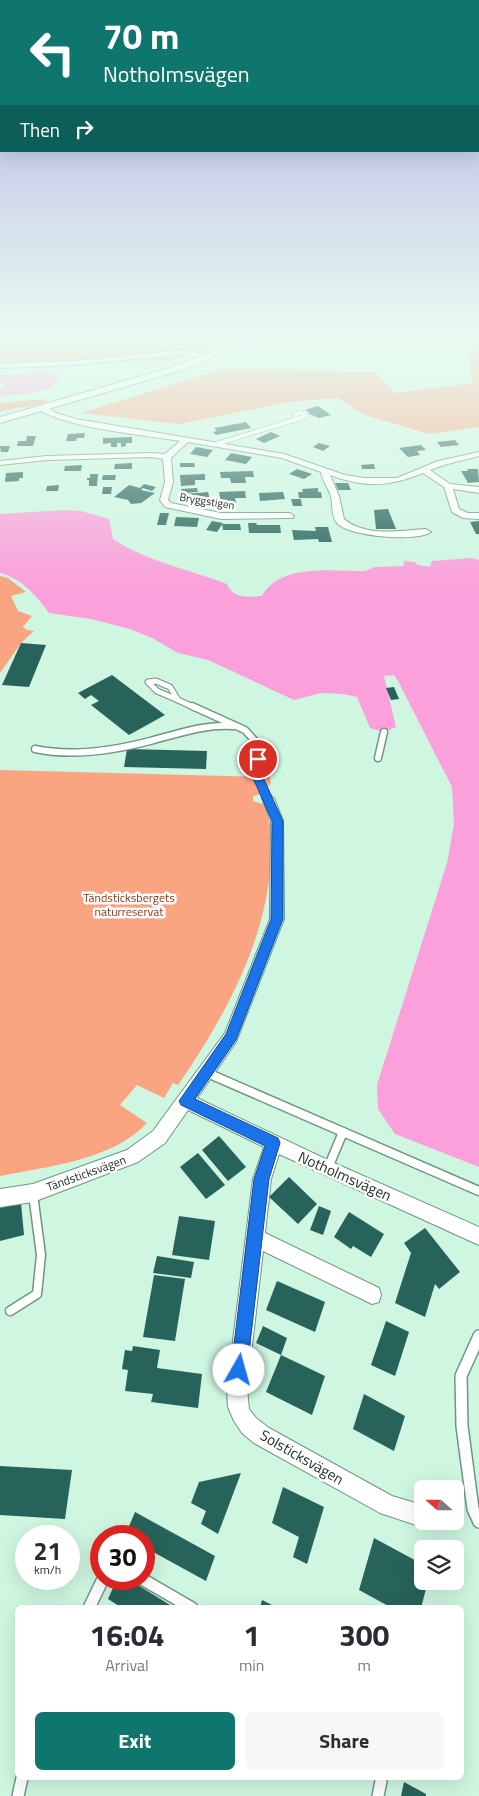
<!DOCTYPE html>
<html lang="en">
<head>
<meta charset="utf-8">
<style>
  :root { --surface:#fff; --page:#f7f7f7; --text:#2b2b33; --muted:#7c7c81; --accent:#0f766e }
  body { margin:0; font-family:"Titillium Web",sans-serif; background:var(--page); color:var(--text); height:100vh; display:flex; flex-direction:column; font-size:19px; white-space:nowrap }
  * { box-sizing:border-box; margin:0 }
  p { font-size:16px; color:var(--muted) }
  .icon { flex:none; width:28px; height:28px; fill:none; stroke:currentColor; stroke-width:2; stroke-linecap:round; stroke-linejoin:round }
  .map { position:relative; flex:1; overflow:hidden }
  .drawer { position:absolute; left:15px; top:1605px; width:449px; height:175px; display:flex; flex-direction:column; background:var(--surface); border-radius:8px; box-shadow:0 5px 20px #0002 }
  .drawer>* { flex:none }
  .banner { position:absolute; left:0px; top:0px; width:480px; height:152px; box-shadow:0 5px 20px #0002; background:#0f766e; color:#fff; overflow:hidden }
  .needle { width:32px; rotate:291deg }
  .fabs { position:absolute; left:414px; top:1480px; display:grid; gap:10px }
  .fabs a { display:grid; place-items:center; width:50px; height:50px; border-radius:8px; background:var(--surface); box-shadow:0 5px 20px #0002; font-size:25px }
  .speed { position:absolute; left:15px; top:1525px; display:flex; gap:10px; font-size:25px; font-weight:700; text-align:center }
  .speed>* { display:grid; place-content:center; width:65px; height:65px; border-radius:50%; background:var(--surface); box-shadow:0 5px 20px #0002; line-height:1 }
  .speed small { font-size:12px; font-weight:400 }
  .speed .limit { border:8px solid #d22; background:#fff; color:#111 }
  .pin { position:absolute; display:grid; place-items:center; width:42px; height:42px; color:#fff; margin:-21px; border:2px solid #fff; border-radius:50%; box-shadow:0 1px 5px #0007 }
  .me { position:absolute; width:55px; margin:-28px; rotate:7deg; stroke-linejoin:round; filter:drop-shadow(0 0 4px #0008) }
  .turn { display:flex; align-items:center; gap:18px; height:105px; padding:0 20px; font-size:22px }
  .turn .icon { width:65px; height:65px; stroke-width:2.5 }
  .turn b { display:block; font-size:35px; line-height:42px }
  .then { display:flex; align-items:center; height:48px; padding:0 20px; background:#0003; gap:10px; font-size:19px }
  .eta { display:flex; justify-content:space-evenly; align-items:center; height:85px; text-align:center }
  .eta b { font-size:30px; font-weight:700; line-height:35px }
  .primary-button { display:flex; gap:10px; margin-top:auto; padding:10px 20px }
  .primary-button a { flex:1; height:58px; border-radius:8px; background:var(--accent); color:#fff; font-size:20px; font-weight:700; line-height:58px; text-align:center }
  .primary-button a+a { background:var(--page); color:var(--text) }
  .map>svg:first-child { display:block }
  .green { fill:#faa482 }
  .water { fill:#fba0da }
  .building { fill:#27635a }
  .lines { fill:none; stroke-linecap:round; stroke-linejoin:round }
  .service-far4-casing { stroke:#709582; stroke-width:5 }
  .service-far3-casing { stroke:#709582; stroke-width:7 }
  .service-far2-casing { stroke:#709582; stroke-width:9 }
  .service-far1-casing { stroke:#709582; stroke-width:11 }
  .service-casing { stroke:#709582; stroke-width:14 }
  .minor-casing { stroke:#709582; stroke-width:2 }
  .tertiary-casing { stroke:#709582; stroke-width:2 }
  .service-far4 { stroke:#fff; stroke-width:4 }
  .service-far3 { stroke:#fff; stroke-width:5 }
  .service-far2 { stroke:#fff; stroke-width:6 }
  .service-far1 { stroke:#fff; stroke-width:8 }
  .service { stroke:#fff; stroke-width:11 }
  .minor { fill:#fff; fill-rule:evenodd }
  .tertiary { fill:#fff; fill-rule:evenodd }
  .route { fill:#1a73e8; stroke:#114b97 }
  .labels { text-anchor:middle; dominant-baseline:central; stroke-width:5; stroke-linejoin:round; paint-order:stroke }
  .far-street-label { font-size:11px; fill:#223129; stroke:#fff }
  .park-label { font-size:12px; fill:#853917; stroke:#fff }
  .street-label { font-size:12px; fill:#223129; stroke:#fff }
  .near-street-label { font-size:15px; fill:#223129; stroke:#fff }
</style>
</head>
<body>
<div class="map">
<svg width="479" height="1796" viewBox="0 0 479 1796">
  <rect width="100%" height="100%" fill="#cef6e1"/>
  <g class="green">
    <path d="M0,338H240L173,361L0,362Z"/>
    <path d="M468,338H479V427L429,434L365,415L338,398L289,402L179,424L81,413L222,369L376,372L395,393L472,383Z"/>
    <path d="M44,399L48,402C32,407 16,407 0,412V403Z"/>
    <path d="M0,576L8,578L26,592L11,596L18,611L32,616L23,627L27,630L34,631L21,643L0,673Z"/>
    <path d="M0,770L270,777L271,784L264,788L262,794L253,796V801L266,805C268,816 271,828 271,839C274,929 227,1014 178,1085L173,1083L164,1098L137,1085L120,1105L147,1123C111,1161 49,1166 0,1176Z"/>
  </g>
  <g class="water">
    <path d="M46,372L58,374L60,376C54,395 16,394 0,396V388L5,387V385L0,382V375Z"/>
    <path d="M64,510L81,511L109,519L113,539C148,562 189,569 227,584C233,599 249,597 262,596C279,563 334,571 365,571L375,567L404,566V561L415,562L418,565L430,567L432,561L472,558L479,560V1167L395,1134L378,1109L377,1085L447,863L454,824L452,787L398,681L394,675L384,676L396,727L384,732L370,728L357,697L343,694L321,693L294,700L208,660L178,653L152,638L130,629L91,619L49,613C37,596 21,578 0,573V514Z"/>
  </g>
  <g class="building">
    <path d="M318,406L331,415L319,418L307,413H310L305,410Z"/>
    <path d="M246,422L251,428L216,435L213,432L217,431L214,428Z"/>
    <path d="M271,432L280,436L264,443L256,439Z"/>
    <path d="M85,433L84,438H77L76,441H66L68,434Z"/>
    <path d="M27,436H36L33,446H17L18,441H26Z"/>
    <path d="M132,437V443H126V446L121,447V443H117V447H111V443L103,444V438Z"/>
    <path d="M455,440L459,445L441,447L437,442Z"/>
    <path d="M319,443L330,446L323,451L313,447Z"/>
    <path d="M421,445L426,450L417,451L420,455L408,457L399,448Z"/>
    <path d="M0,446H10L8,452H1Z"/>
    <path d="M196,447L213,450L207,457L190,454Z"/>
    <path d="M231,453L252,457L246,464L225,460Z"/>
    <path d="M132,463V469H114L115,464Z"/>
    <path d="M180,463H194L195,467H180Z"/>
    <path d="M374,464L375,469H362L361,465Z"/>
    <path d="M82,465L81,471H64L65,466Z"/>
    <path d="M297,469L312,474L304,479L289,474Z"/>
    <path d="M467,469H478L479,482L468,483L461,471H468Z"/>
    <path d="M253,471L254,477H245L246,483H231L230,478H221L220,472Z"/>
    <path d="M23,472V478H19V481L5,482L6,473Z"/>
    <path d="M90,474H98L97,486H89V480H87V478H90Z"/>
    <path d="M205,474V480H195V485L181,486L180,475Z"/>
    <path d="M103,475H116L115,480H102Z"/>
    <path d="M335,483H348L351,490H338Z"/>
    <path d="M144,484L156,487L152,491L143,488L141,490L155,493L141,503L131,504L128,500L114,497L129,485L140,488Z"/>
    <path d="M59,485L58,491H46L47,486Z"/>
    <path d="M103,487H112L111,494H102Z"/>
    <path d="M197,488L198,492L182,493L181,489Z"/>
    <path d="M318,488V492H321L322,498H299L298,492H303L302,489Z"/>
    <path d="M245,491L246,498H235L236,503H221L219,492Z"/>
    <path d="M208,492L211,504L196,505L195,501H187L185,494Z"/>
    <path d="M283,492L285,499L260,501L259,493Z"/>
    <path d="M291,499H301L302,506H293Z"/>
    <path d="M388,509L396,529H376L374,510Z"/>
    <path d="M160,513H169L166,525H157Z"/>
    <path d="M176,517L199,518L197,527L174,526Z"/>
    <path d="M212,521L223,523L217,532L206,530Z"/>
    <path d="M479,521V534H476L470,522Z"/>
    <path d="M248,523H256L257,525H280L281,533H249Z"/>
    <path d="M222,524H240L241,530H223Z"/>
    <path d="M315,527H328L332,542H319L318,539L294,540L292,530L316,531Z"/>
    <path d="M21,643L46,645L29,687L2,685Z"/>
    <path d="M112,675L165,715L129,735L91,705L99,701L91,695L85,699L78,693Z"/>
    <path d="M394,687L399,699L391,700L386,688Z"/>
    <path d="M127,749L207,751L206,769L124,767Z"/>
    <path d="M219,1136L246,1167L228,1181L202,1150Z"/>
    <path d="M198,1153L225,1185L206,1199L180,1167Z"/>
    <path d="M289,1177L317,1204L298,1224L269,1197Z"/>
    <path d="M21,1203L24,1235L0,1241V1208Z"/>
    <path d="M319,1206L331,1211L323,1235L310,1230Z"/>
    <path d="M349,1212L384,1234L371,1257L353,1246L351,1249L334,1237Z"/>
    <path d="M179,1216L215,1221L209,1260L172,1255Z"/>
    <path d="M425,1228L460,1272L439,1289L435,1284L425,1317L395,1303L411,1253L404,1243Z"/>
    <path d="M157,1256L194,1262L191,1278L153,1273Z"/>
    <path d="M154,1275L185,1279L175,1341L143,1337Z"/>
    <path d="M277,1281L325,1302L315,1332L266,1310Z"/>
    <path d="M386,1321L409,1332L395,1376L371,1365Z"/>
    <path d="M263,1326L287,1338L281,1355L256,1343Z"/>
    <path d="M133,1346L160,1350L157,1368L202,1374L198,1408L151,1402L153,1394L125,1391L128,1370L122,1369L125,1350L132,1351Z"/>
    <path d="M281,1355L325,1376L312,1415L266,1392Z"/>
    <path d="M364,1394L405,1416L394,1451L353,1429Z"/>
    <path d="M0,1466L72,1470L65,1519L0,1515Z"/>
    <path d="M241,1473L218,1534L201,1524L206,1511L191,1503L199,1482Z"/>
    <path d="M283,1487L324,1507L307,1564L293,1557L299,1537L272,1523Z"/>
    <path d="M135,1512L215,1556L206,1581L144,1547V1536H125Z"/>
    <path d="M374,1538L422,1564V1581H428L421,1608H392L359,1590Z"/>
    <path d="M117,1579H128L175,1608H122L108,1599Z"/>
    <path d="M262,1600L278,1608H260Z"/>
    <path d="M404,1782L426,1794V1796H401Z"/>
  </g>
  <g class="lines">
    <g class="service-far4-casing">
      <path id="service-far4" d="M216,444L304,417L306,415L301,413L295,414L296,419"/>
    </g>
    <g class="service-far3-casing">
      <g id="service-far3">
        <path d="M156,681L170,687L178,700L157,691L148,682Z"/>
        <path d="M178,700L195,708"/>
      </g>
    </g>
    <g class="service-far2-casing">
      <g id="service-far2">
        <path d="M192,706L245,730L262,749L254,769L268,798"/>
        <path d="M35,749C73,757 112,751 150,741C178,734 204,724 233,726"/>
        <path d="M378,758L384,732"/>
      </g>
    </g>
    <g class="service-far1-casing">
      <g id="service-far1">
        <path d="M205,1072L343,1132"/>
        <path d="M328,1168L343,1132L479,1191"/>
        <path d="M10,1311L37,1294L41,1255L33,1194"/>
      </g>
    </g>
    <g class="service-casing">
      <g id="service">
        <path d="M479,1336L461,1376L462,1426L473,1509L479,1522"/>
        <path d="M142,1579L192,1608"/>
        <path d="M89,1608L103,1579"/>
        <path d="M18,1796L22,1778"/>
        <path d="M378,1796L381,1781"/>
      </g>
    </g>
    <g class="minor-casing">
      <g id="minor">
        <path d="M184,350L211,358L208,360L184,354L75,365L0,368V364L75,361Z"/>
        <path d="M40,406H46L56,413L76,419L284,454L345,475L364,478H397L438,461L479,452V456L444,465L430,470L450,484L479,487V493L453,489L459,509L468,513H479V519L463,518L452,512L444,487L423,473C389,487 365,488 330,475L339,496L344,519C365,537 400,531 426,529L431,532C418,542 349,537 337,523C331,516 333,506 331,497C329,488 322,481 321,472L282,458L188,442L171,458L173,482L168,500L171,503L221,513H290L294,516L293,518L221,519L165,507L160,500L165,482L163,459L151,457L47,460L0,465V461L47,456L151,453L165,454L180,441C145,435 67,428 40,410Z"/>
        <path d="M268,794L274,798L283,821L284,919L236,1042L197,1098L334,1163L479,1227V1245L279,1154L271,1179L265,1233L379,1288L381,1295L379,1302L372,1304L263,1251L247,1389L249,1409L256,1418L269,1428L392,1496L422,1505V1521H431L422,1527L380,1513L254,1443L242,1433L234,1421L228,1407L227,1389L253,1179L264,1147L188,1110L165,1143L138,1162L33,1202L0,1207V1189L33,1184L127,1150L153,1131L225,1033L270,919L271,821L262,798Z"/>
      </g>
    </g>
    <g class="tertiary-casing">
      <path id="tertiary" d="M249,338H260L179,371L0,423V417L173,367Z"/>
    </g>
    <use href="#service-far4" class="service-far4"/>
    <use href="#service-far3" class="service-far3"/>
    <use href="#service-far2" class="service-far2"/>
    <use href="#service-far1" class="service-far1"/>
    <use href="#service" class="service"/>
    <use href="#minor" class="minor"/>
    <use href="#tertiary" class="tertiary"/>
  </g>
  <linearGradient id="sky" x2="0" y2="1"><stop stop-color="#aface2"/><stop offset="0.57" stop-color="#e9fbf2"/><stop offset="1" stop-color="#e9fbf2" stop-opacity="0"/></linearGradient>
  <rect width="479" height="589" fill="url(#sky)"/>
  <path class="route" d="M258,756L263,759L259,769L283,821V919L236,1040L195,1099L278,1138L280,1143L269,1179L247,1370L245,1376L239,1378L233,1376L231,1370L254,1179L265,1146L181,1105L179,1101L226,1034L271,919L272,821L249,769L255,757Z"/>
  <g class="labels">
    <g class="far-street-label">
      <text transform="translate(207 501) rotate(9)">Bryggstigen</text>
    </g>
    <g class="park-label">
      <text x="129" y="897">Tändsticksbergets<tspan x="129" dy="14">naturreservat</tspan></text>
    </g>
    <g class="street-label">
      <text transform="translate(86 1173) rotate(-20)">Tändsticksvägen</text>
    </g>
    <g class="near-street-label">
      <text transform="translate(345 1176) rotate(24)">Notholmsvägen</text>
      <text transform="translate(302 1457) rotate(30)">Solsticksvägen</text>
    </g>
  </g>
</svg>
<div class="fabs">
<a><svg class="needle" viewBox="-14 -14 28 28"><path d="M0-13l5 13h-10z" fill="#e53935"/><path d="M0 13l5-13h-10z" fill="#7c7c81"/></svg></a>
<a><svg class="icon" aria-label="layers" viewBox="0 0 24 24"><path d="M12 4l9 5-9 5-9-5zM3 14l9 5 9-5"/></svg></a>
</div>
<div class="speed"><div>21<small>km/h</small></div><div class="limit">30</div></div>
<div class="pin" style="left:258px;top:759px;background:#d93025"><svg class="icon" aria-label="arrive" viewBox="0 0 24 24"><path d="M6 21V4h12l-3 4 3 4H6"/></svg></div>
<svg class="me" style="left:239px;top:1370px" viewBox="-20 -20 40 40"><circle r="19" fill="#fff"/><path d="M0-13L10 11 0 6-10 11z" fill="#1a73e8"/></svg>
<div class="banner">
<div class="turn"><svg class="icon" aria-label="left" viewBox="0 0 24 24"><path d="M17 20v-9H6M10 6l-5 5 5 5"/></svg><div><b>70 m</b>Notholmsvägen</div></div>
<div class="then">Then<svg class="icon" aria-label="right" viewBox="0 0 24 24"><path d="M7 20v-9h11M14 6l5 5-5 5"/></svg></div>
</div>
<section class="drawer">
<div class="eta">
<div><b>16:04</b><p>Arrival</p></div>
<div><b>1</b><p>min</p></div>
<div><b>300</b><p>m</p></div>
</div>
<div class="primary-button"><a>Exit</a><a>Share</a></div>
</section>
</div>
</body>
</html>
